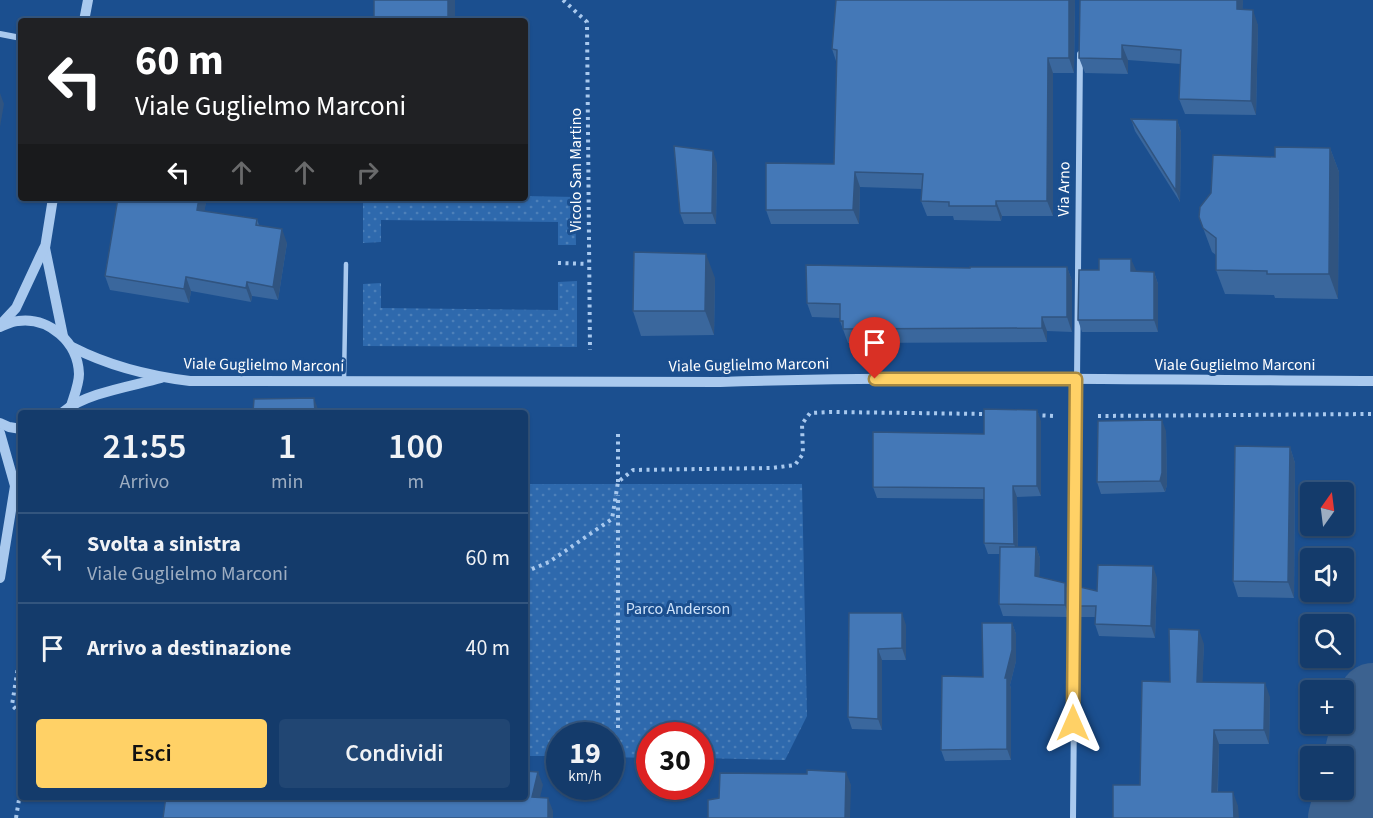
<!DOCTYPE html>
<html lang="it">
<head>
<meta charset="utf-8">
<style>
  :root { --surface:#143b6b; --page:#214673; --text:#f1f3f6; --muted:#9dadc1; --line:#33557e; --accent:#ffd166 }
  body { margin:0; font-family:"Source Sans 3",sans-serif; background:var(--page); color:var(--text); height:100vh; display:flex; flex-direction:column; font-size:22px; white-space:nowrap }
  * { box-sizing:border-box; margin:0 }
  p { font-size:20px; color:var(--muted) }
  .icon { flex:none; width:33px; height:33px; fill:none; stroke:currentColor; stroke-width:2; stroke-linecap:round; stroke-linejoin:round }
  .map { position:relative; flex:1; overflow:hidden }
  .drawer { position:absolute; left:18px; top:410px; width:510px; height:390px; display:flex; flex-direction:column; background:var(--surface); border-radius:6px; box-shadow:0 2px 4px #0004,0 0 0 2px var(--line) }
  .drawer>* { flex:none }
  .banner { position:absolute; left:18px; top:18px; width:510px; height:183px; border-radius:6px; box-shadow:0 2px 4px #0004,0 0 0 2px var(--line); background:#202124; color:#fff; overflow:hidden }
  .needle { width:39px; rotate:14deg }
  .fabs { position:absolute; left:1300px; top:482px; display:grid; gap:12px }
  .fabs a { display:grid; place-items:center; width:54px; height:54px; border-radius:6px; background:var(--surface); box-shadow:0 2px 4px #0004,0 0 0 2px var(--line); font-size:30px }
  .speed { position:absolute; left:546px; top:722px; display:flex; gap:12px; font-size:30px; font-weight:700; text-align:center }
  .speed>* { display:grid; place-content:center; width:78px; height:78px; border-radius:50%; background:var(--surface); box-shadow:0 2px 4px #0004,0 0 0 2px var(--line); line-height:1 }
  .speed small { font-size:15px; font-weight:400 }
  .speed .limit { border:9px solid #d22; background:#fff; color:#111 }
  .pin { position:absolute; display:grid; place-items:center; width:51px; height:51px; color:#fff; margin:-62px -26px; border-radius:50% 50% 50% 0; rotate:-45deg; box-shadow:0 0 6px #0007 }
  .pin .icon { rotate:45deg }
  .me { position:absolute; width:66px; margin:-33px; rotate:0deg; stroke-linejoin:round; filter:drop-shadow(0 0 4px #0008) }
  .turn { display:flex; align-items:center; gap:21px; height:126px; padding:0 18px; font-size:27px }
  .turn .icon { width:78px; height:78px; stroke-width:2.5 }
  .turn b { display:block; font-size:42px; line-height:51px }
  .lanes { display:flex; align-items:center; height:57px; padding:0 18px; background:#0003; justify-content:center; gap:30px; direction:ltr }
  .lanes .off { opacity:.35 }
  .eta { display:flex; justify-content:space-evenly; align-items:center; height:102px; text-align:center }
  .eta b { font-size:36px; font-weight:600; line-height:42px }
  .primary-button { display:flex; gap:12px; margin-top:auto; padding:12px 18px }
  .primary-button a { flex:1; height:69px; border-radius:6px; background:var(--accent); color:#111; font-size:24px; font-weight:600; line-height:69px; text-align:center }
  .primary-button a+a { background:var(--page); color:var(--text) }
  ul { padding:0; list-style:none }
  li { display:flex; align-items:center; gap:18px; height:90px; padding:0 18px; border-top:2px solid var(--line) }
  li div { flex:1 }
  li b { display:block; font-size:22px }
  li em { font-style:normal }
  .map>svg:first-child { display:block }
  .green { fill:url(#green-dots) }
  .lines { fill:none; stroke-linecap:round; stroke-linejoin:round }
  .river { stroke:#3c6290; stroke-width:68 }
  .path { stroke:#a9c9ee; stroke-width:4; stroke-dasharray:3 4.5; stroke-linecap:butt }
  .service { stroke:#a9c9ee; stroke-width:4.5 }
  .minor { stroke:#a9c9ee; stroke-width:6 }
  .tertiary { stroke:#a9c9ee; stroke-width:10 }
  .wall { fill:#3a679d }
  .shaded-wall { fill:#305480 }
  .building { fill:#4478b7; stroke:#305480; stroke-width:1.5 }
  .route-casing { stroke:#a68842; stroke-width:15 }
  .route { stroke:#ffd166; stroke-width:10 }
  .labels { text-anchor:middle; dominant-baseline:central; stroke-width:6; stroke-linejoin:round; paint-order:stroke }
  .street-label { font-size:16px; fill:#fff; stroke:#1b4f8f }
  .park-label { font-size:16px; fill:#cfe3fa; stroke:#1b4f8f }
</style>
</head>
<body>
<div class="map">
<svg width="1373" height="818" viewBox="0 0 1373 818">
  <defs>
    <pattern id="green-dots" width="8" height="8" patternUnits="userSpaceOnUse" patternTransform="scale(1.5)"><rect width="8" height="8" fill="#2e69ad"/><path d="M2 2h.1M6 6h.1" fill="none" stroke="#4d80b9" stroke-width="1.8" stroke-linecap="round"/></pattern>
  </defs>
  <rect width="100%" height="100%" fill="#1b4f8f"/>
  <g class="green">
    <path d="M525,196L575,197L576,245H558V222L381,220V242L363,243V198H525Z"/>
    <path d="M577,281V347L363,346V284L381,283V308L558,310V282Z"/>
    <path d="M525,484H802L807,716L785,760L701,758L700,735H650L649,758L611,757L610,735H560L559,756H525Z"/>
  </g>
  <g class="lines">
    <path class="river" d="M1342,818L1373,697"/>
    <g class="path">
      <path d="M563,0L587,22L590,350"/>
      <path d="M558,263L588,264"/>
      <path d="M1035,415L1054,416"/>
      <path d="M1098,416L1373,414"/>
      <path d="M618,434V482"/>
      <path d="M525,572L549,562L612,519L618,482L633,470L772,468L795,465L803,454L802,424L810,413L831,412L988,414"/>
      <path d="M21,648L12,705L21,715"/>
      <path d="M618,728V495"/>
      <path d="M16,818L21,787"/>
    </g>
    <path class="service" d="M344,381L346,264"/>
    <g class="minor">
      <path d="M0,34L21,38"/>
      <path d="M1073,818L1080,54"/>
    </g>
    <g class="tertiary">
      <path d="M84,21L88,0"/>
      <path d="M53,198L45,248L63,336"/>
      <path d="M0,325L16,308L44,248"/>
      <path d="M0,327C6,325 12,321 18,321C49,317 78,342 79,374C79,384 74,396 71,406"/>
      <path d="M72,347C109,366 149,376 190,381L720,382C937,375 1155,380 1373,381"/>
      <path d="M63,412C85,393 133,386 161,378"/>
      <path d="M0,423L9,427L21,429"/>
      <path d="M0,433L15,486L0,578"/>
    </g>
  </g>
  <g class="wall">
    <path d="M836,0H1075L1074,73H1053V216H1002L1001,221L954,220L953,216H927L921,201L922,189L860,187L859,224H771L766,210L834,164L837,64L832,49Z"/>
    <path d="M1080,0H1243L1242,10L1258,25L1256,115L1185,114L1179,99L1181,64L1128,60V74L1085,73L1079,58Z"/>
    <path d="M1131,119L1177,120L1181,132L1180,202L1135,131Z"/>
    <path d="M1330,148L1339,172L1338,299L1275,298L1274,295L1225,294L1216,270V255L1212,252L1199,217L1275,157Z"/>
    <path d="M717,163L716,224H684L680,213Z"/>
    <path d="M118,198H207L204,211L257,219L259,225L287,243L278,300L252,296L251,302L191,291L189,303L110,290L105,276Z"/>
    <path d="M1067,267L1072,281V332L1047,331V342L848,343L840,321V318L812,317L807,303L970,268Z"/>
    <path d="M1136,270V272H1154L1158,284V332H1082L1078,320Z"/>
    <path d="M715,278L714,335L641,336L633,311Z"/>
    <path d="M1041,421V496L1017,497L1018,547H1036L1040,558L1039,577L1070,595L1069,617L1003,616L999,604L1000,554H988L984,543V499L877,498L873,487L984,434Z"/>
    <path d="M1166,431L1167,485L1165,492L1101,494L1097,482Z"/>
    <path d="M1290,447L1295,463L1294,598L1238,597L1233,581Z"/>
    <path d="M1157,578L1155,638L1099,636L1095,624V617H1080L1076,606L1097,591Z"/>
    <path d="M849,613L906,625V660H882V730L852,729L848,717Z"/>
    <path d="M1012,623L1016,634V661L1010,685L1011,689V760L945,761L941,750L983,677Z"/>
    <path d="M1204,644L1202,682L1270,697L1269,744H1219L1218,792L1238,806L1140,785L1170,682Z"/>
  </g>
  <g class="shaded-wall">
    <rect x="448" y="0" width="7" height="21"/>
    <path d="M1069,0H1075L1074,73L1069,58Z"/>
    <path d="M1237,0H1243L1242,24L1237,9Z"/>
    <path d="M1253,10L1258,25L1256,115L1251,101Z"/>
    <path d="M1122,45L1128,60V74L1122,59Z"/>
    <path d="M1048,58L1053,73V216L1047,201Z"/>
    <path d="M0,93L4,104L0,127Z"/>
    <path d="M1177,120L1181,132L1180,202L1176,191Z"/>
    <path d="M1330,148L1339,172L1338,299L1329,274Z"/>
    <path d="M713,151L717,163L716,224L712,213Z"/>
    <path d="M855,172L860,187L859,224L853,210Z"/>
    <path d="M199,198H207L202,224L197,210Z"/>
    <path d="M996,201L1002,216L1001,221L996,206Z"/>
    <path d="M282,229L287,243L278,300L273,287Z"/>
    <path d="M706,254L715,278L714,335L705,311Z"/>
    <path d="M1131,259L1136,270L1135,283L1131,271Z"/>
    <path d="M1067,267L1072,281V332L1067,317Z"/>
    <path d="M1154,272L1158,284V332L1154,320Z"/>
    <path d="M186,277L191,291L189,303L184,289Z"/>
    <path d="M247,282L252,296L251,302L246,288Z"/>
    <path d="M1042,317L1047,331V342L1042,328Z"/>
    <path d="M314,398L319,412H315Z"/>
    <path d="M1037,410L1041,421V496L1037,486Z"/>
    <path d="M1162,420L1166,431L1167,485L1165,492L1160,481Z"/>
    <path d="M1290,447L1295,463L1294,598L1288,582Z"/>
    <path d="M1013,486L1017,497L1018,555L1014,544Z"/>
    <path d="M1036,547L1040,558L1039,587L1035,576Z"/>
    <path d="M1153,566L1157,578L1155,638L1151,626Z"/>
    <path d="M1065,583L1070,595L1069,617L1065,605Z"/>
    <path d="M902,613L906,625V660L902,648Z"/>
    <path d="M1012,623L1016,634V661L1010,685L1011,689V760L1007,749L1005,678Z"/>
    <path d="M1199,630L1204,644L1202,696L1197,682Z"/>
    <path d="M878,649L882,660V730L878,719Z"/>
    <path d="M1265,683L1270,697L1269,744L1264,730Z"/>
    <path d="M1214,730L1219,744L1217,806L1212,792Z"/>
    <path d="M538,772L543,785L537,810L532,797Z"/>
    <path d="M846,772L851,785L850,818H845Z"/>
    <path d="M1233,792L1238,806L1239,818H1234Z"/>
    <path d="M548,798L553,811V818H548Z"/>
  </g>
  <g class="building">
    <rect x="374" y="0" width="74" height="21"/>
    <path d="M836,0H1069V58H1048L1047,201H996V206H949V202L921,201L923,174L855,172L853,210H766V163L834,164L837,50L832,49Z"/>
    <path d="M1080,0H1237V9L1253,10L1251,101L1179,99L1181,50L1122,45V59L1079,58Z"/>
    <path d="M1131,119L1177,120L1176,191Z"/>
    <path d="M674,146L713,151L712,213H680Z"/>
    <path d="M1275,147L1330,148L1329,274H1267V271L1216,270V238L1203,228L1199,217L1200,207L1211,193L1213,155L1275,157Z"/>
    <path d="M118,198H199L197,210L257,219L256,225L282,229L273,287L247,282L246,288L186,277L184,289L105,276Z"/>
    <path d="M634,252L706,254L705,311H633Z"/>
    <path d="M1099,259H1131V271L1154,272V320H1078L1079,270H1099Z"/>
    <path d="M806,265L970,268V267H1067V317H1042V328L843,329V321H840V304L807,303Z"/>
    <path d="M314,398L315,412H253L254,399Z"/>
    <path d="M984,409L1037,410V486H1013L1014,544L984,543V488L873,487V432L984,434Z"/>
    <path d="M1162,420V473L1160,481L1097,482L1098,421Z"/>
    <path d="M1235,446L1290,447L1288,582L1233,581Z"/>
    <path d="M1000,547H1036L1035,576L1065,583V605L999,604Z"/>
    <path d="M1098,565L1153,566L1151,626L1095,624L1096,606H1076V586L1097,591Z"/>
    <path d="M849,613H902V648L878,649V719L848,717Z"/>
    <path d="M982,623H1012V650L1005,678H1007V749L941,750L942,676L983,677Z"/>
    <path d="M1169,629L1199,630L1197,682L1265,683L1264,730H1214L1212,792H1233L1234,818H1113V785H1140L1142,681L1170,682Z"/>
    <path d="M807,770L846,772L845,818H708V800L719,798L720,773L807,774Z"/>
    <path d="M525,771L538,772L532,797L548,798V818H163L166,796H525Z"/>
  </g>
  <g class="lines">
    <g class="route-casing">
      <path id="route" d="M875,379H1076L1073,723"/>
    </g>
    <use href="#route" class="route"/>
  </g>
  <g class="labels">
    <g class="street-label">
      <text transform="translate(576 170) rotate(-90)">Vicolo San Martino</text>
      <text transform="translate(1064 189) rotate(-89)">Via Arno</text>
      <text transform="translate(264 365) rotate(1)">Viale Guglielmo Marconi</text>
      <text transform="translate(749 365) rotate(-1)">Viale Guglielmo Marconi</text>
      <text x="1235" y="365">Viale Guglielmo Marconi</text>
    </g>
    <g class="park-label">
      <text x="678" y="609">Parco Anderson</text>
    </g>
  </g>
</svg>
<div class="fabs">
<a><svg class="needle" viewBox="-14 -14 28 28"><path d="M0-13l5 13h-10z" fill="#e53935"/><path d="M0 13l5-13h-10z" fill="#9dadc1"/></svg></a>
<a><svg class="icon" aria-label="sound" viewBox="0 0 24 24"><path d="M4 9h4l5-4v14l-5-4H4zM17 9q2 3 0 6"/></svg></a>
<a><svg class="icon" aria-label="search" viewBox="0 0 24 24"><circle cx="10" cy="10" r="6"/><path d="M15 15l6 6"/></svg></a>
<a>+</a>
<a>−</a>
</div>
<div class="speed"><div>19<small>km/h</small></div><div class="limit">30</div></div>
<div class="pin" style="left:875px;top:379px;background:#d93025"><svg class="icon" aria-label="arrive" viewBox="0 0 24 24"><path d="M6 21V4h12l-3 4 3 4H6"/></svg></div>
<svg class="me" style="left:1073px;top:723px" viewBox="-20 -20 40 40"><path d="M0-17L14 15 0 8-14 15z" fill="#ffd166" stroke="#fff" stroke-width="4"/></svg>
<div class="banner">
<div class="turn"><svg class="icon" aria-label="left" viewBox="0 0 24 24"><path d="M17 20v-9H6M10 6l-5 5 5 5"/></svg><div><b>60 m</b>Viale Guglielmo Marconi</div></div>
<div class="lanes"><svg class="icon" aria-label="left" viewBox="0 0 24 24"><path d="M17 20v-9H6M10 6l-5 5 5 5"/></svg><svg class="icon off" aria-label="ahead" viewBox="0 0 24 24"><path d="M12 20V5M6 11l6-6 6 6"/></svg><svg class="icon off" aria-label="ahead" viewBox="0 0 24 24"><path d="M12 20V5M6 11l6-6 6 6"/></svg><svg class="icon off" aria-label="right" viewBox="0 0 24 24"><path d="M7 20v-9h11M14 6l5 5-5 5"/></svg></div>
</div>
<section class="drawer">
<div class="eta">
<div><b>21:55</b><p>Arrivo</p></div>
<div><b>1</b><p>min</p></div>
<div><b>100</b><p>m</p></div>
</div>
<ul>
<li><svg class="icon" aria-label="left" viewBox="0 0 24 24"><path d="M17 20v-9H6M10 6l-5 5 5 5"/></svg><div><b>Svolta a sinistra</b><p>Viale Guglielmo Marconi</p></div><em>60 m</em></li>
<li><svg class="icon" aria-label="arrive" viewBox="0 0 24 24"><path d="M6 21V4h12l-3 4 3 4H6"/></svg><div><b>Arrivo a destinazione</b></div><em>40 m</em></li>
</ul>
<div class="primary-button"><a>Esci</a><a>Condividi</a></div>
</section>
</div>
</body>
</html>
